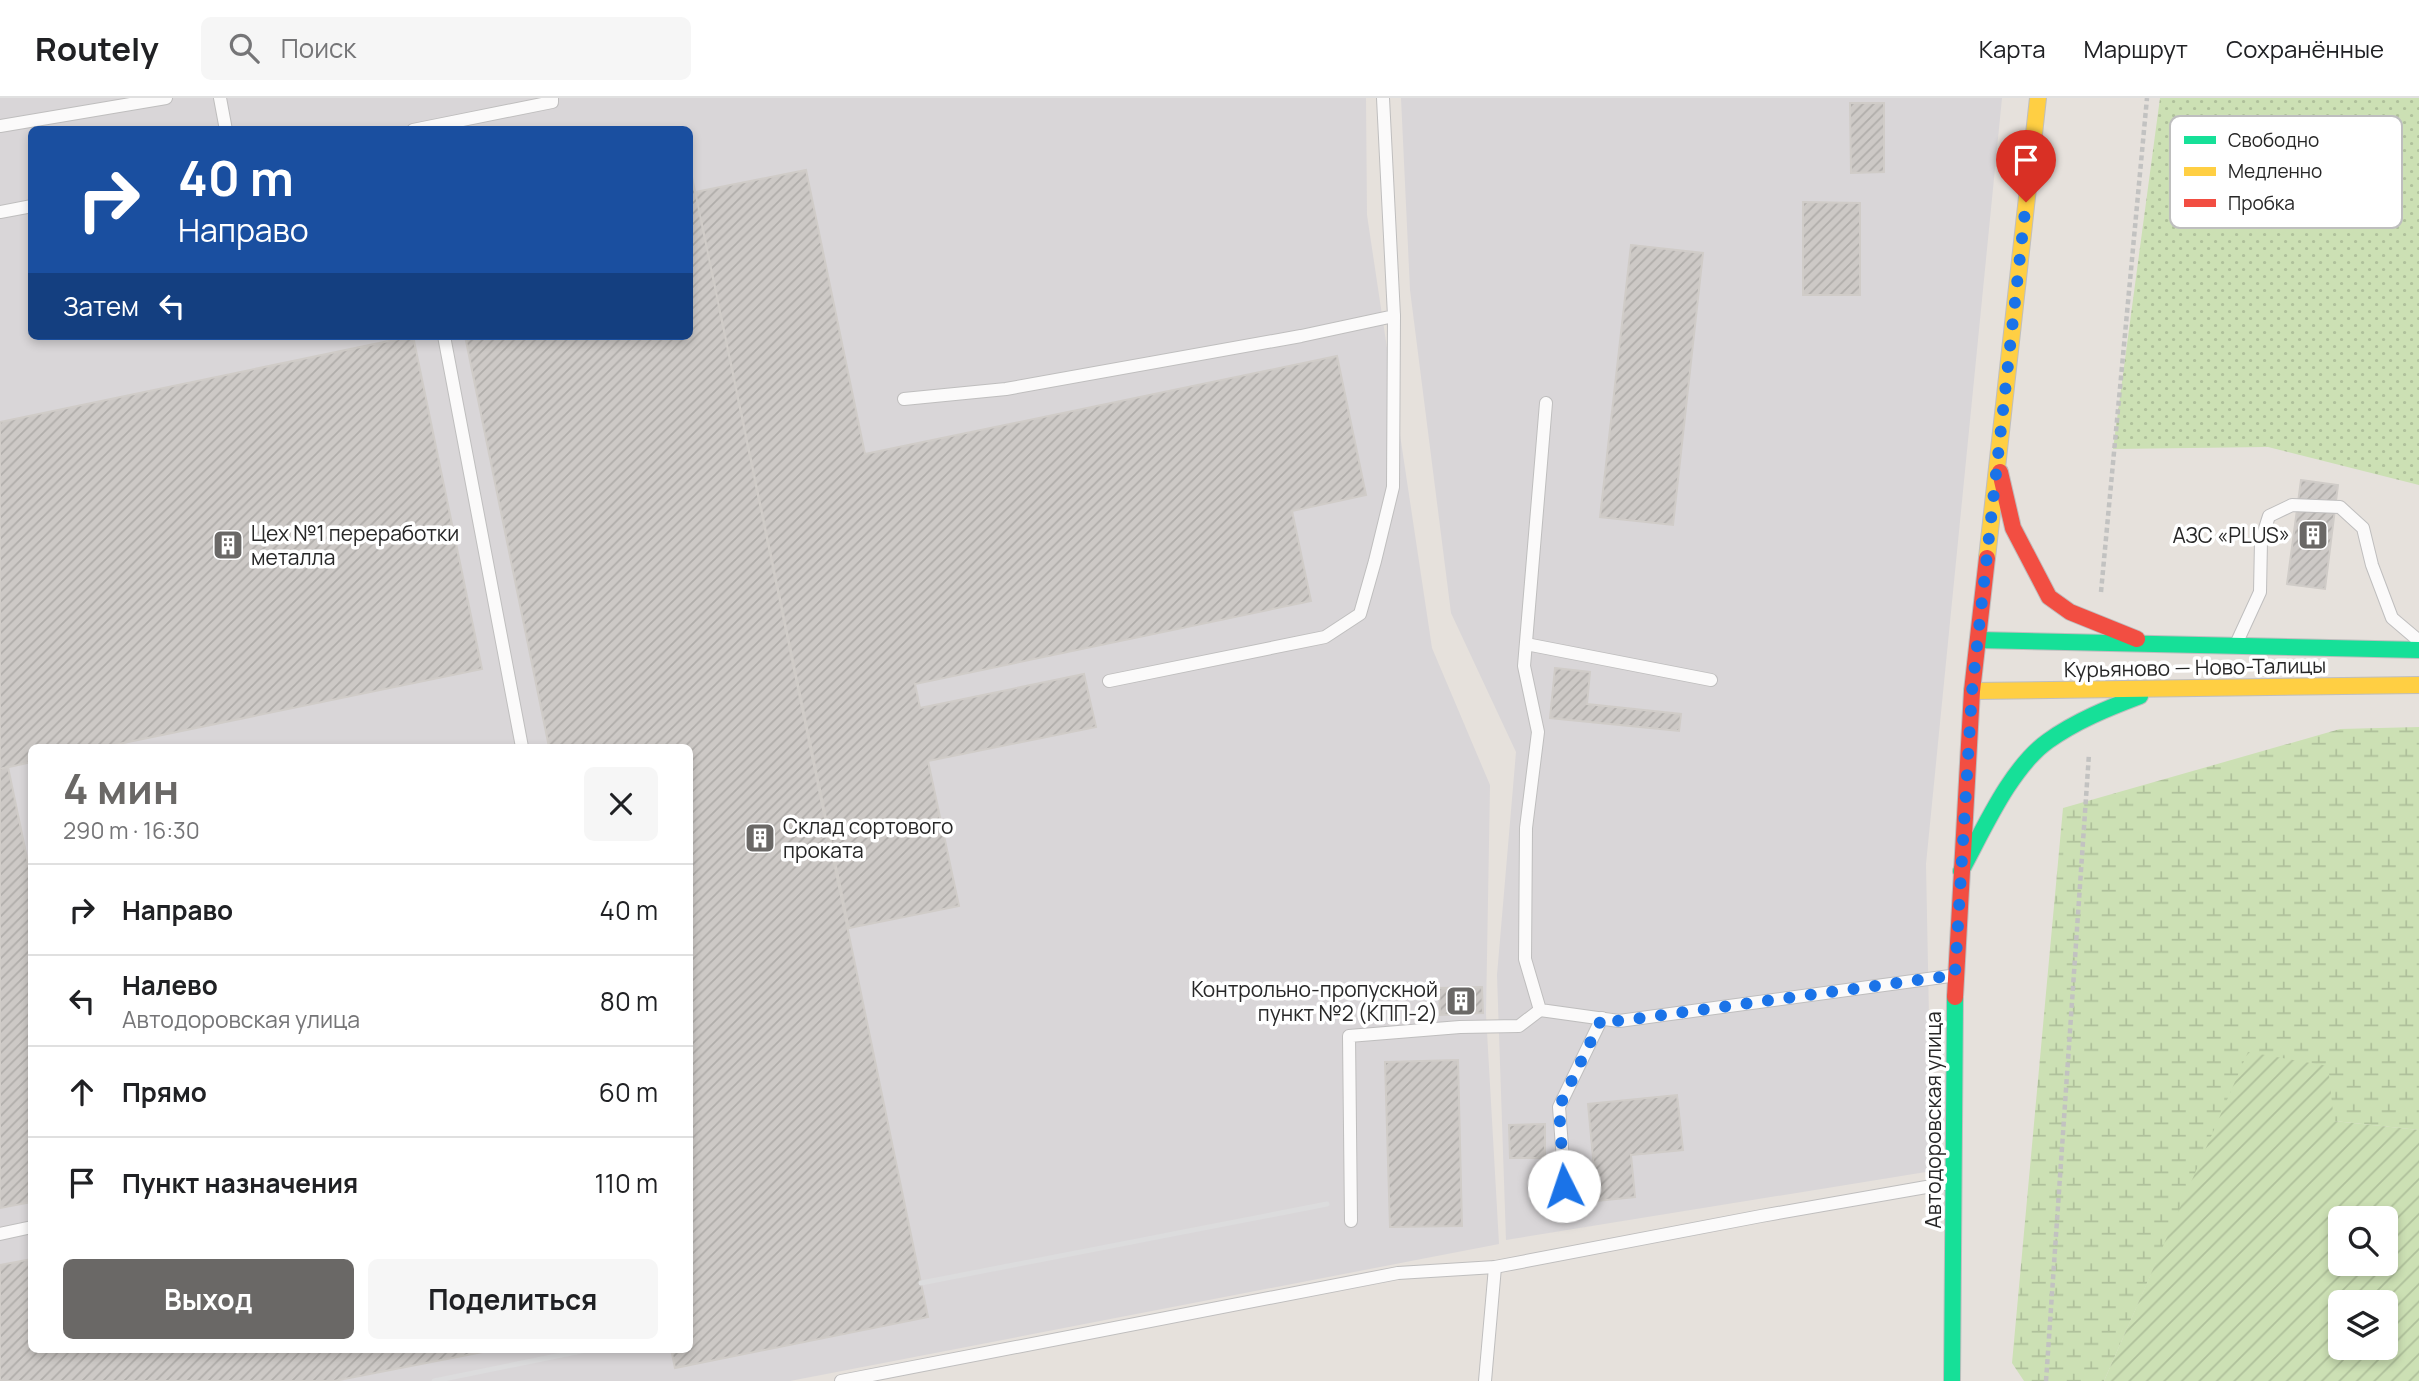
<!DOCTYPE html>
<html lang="ru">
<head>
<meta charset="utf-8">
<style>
  :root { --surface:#fff; --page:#f6f6f6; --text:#202124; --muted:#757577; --line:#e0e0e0; --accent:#6a6866 }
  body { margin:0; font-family:Manrope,sans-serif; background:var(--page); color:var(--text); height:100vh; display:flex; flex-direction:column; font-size:26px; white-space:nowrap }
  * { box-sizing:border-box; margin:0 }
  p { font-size:23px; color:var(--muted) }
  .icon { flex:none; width:38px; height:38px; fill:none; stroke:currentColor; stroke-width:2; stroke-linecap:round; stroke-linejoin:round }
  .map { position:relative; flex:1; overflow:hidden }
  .side { position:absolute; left:28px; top:646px; width:665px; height:609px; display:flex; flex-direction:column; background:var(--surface); border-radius:10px; box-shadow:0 4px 10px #0003 }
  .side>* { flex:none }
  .guide { position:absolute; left:28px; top:28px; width:665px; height:214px; border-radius:10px; box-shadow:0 4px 10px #0003; background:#1a4fa0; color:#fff; overflow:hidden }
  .tools { position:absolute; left:2328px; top:1108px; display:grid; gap:14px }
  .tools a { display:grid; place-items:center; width:70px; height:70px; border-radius:10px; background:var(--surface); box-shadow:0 4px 10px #0003; font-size:35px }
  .pin { position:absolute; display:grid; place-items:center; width:60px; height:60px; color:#fff; margin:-72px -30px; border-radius:50% 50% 50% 0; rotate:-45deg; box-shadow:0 0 7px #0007 }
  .pin .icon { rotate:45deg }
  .me { position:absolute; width:77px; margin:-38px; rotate:356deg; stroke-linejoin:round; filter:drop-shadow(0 0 5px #0008) }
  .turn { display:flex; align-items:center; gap:24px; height:147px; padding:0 35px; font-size:32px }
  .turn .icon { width:91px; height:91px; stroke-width:2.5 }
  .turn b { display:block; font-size:49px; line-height:60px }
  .then { display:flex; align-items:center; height:66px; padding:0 35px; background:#0003; gap:14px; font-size:26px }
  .round { display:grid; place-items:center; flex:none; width:74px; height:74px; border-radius:10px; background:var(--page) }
  .overview { display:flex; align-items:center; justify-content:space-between; height:119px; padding:0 35px }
  h1 { font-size:42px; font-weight:700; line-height:52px; color:var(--accent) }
  .button { display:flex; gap:14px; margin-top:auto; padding:14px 35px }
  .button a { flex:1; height:80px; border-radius:10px; background:var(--accent); color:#fff; font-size:28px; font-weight:700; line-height:80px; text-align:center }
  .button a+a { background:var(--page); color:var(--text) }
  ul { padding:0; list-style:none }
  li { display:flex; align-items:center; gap:21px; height:91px; padding:0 35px; border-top:2px solid var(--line) }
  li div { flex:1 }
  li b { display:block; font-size:26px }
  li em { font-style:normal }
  header { display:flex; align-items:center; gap:42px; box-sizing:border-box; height:98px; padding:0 35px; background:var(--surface); border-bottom:2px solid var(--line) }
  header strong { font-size:33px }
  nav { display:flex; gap:38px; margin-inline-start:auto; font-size:24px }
  .search { width:490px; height:63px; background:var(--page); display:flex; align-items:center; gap:18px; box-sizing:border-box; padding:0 24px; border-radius:10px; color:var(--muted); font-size:26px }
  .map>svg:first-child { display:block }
  .industrial { fill:#d9d6d8; fill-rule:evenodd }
  .grass { fill:url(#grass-dots) }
  .wetland { fill:url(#wetland-marsh) }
  .garden { fill:url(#garden-furrows); fill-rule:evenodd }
  .building { fill:url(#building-hatch); stroke:#d0ccc8; stroke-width:2 }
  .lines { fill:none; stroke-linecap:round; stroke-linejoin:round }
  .lane-casing { stroke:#bfbebe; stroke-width:14 }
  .fast-casing { stroke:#bfbebe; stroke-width:18 }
  .slow-casing { stroke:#bfbebe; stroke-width:18 }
  .jam-casing { stroke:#bfbebe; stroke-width:18 }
  .path { stroke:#c2c2c1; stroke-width:4.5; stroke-dasharray:5 3.5; stroke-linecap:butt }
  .lane { stroke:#fbfafa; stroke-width:12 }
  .fast { stroke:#16e098; stroke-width:16 }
  .slow { stroke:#ffcf43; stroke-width:16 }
  .jam { stroke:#f24e42; stroke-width:16 }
  .rail { stroke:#dcdcdd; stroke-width:5 }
  .route { stroke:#1a73e8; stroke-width:12; stroke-dasharray:0 21.6 }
  .labels { text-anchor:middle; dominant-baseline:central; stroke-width:7; stroke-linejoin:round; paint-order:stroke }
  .poi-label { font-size:21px; fill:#272727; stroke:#fff; text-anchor:start }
  .street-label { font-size:21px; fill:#272727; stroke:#fff }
  .key { fill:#fff; stroke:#bebebe; stroke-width:2 }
  .key-label { font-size:19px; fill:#272727 }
</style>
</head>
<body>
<header>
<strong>Routely</strong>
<div class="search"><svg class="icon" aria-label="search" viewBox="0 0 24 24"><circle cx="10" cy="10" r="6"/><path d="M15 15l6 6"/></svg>Поиск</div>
<nav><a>Карта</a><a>Маршрут</a><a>Сохранённые</a></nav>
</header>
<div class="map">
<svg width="2419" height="1283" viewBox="0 0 2419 1283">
  <defs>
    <pattern id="grass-dots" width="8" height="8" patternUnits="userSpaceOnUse" patternTransform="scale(1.75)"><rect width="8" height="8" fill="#cce0b4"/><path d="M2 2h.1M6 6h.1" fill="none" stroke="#afc09b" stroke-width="1.8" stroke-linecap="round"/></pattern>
    <pattern id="wetland-marsh" width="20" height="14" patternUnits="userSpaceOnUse" patternTransform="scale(1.75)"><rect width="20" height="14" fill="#cce0b4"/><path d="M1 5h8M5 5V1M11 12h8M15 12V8" fill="none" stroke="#afc09b"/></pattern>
    <pattern id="garden-furrows" width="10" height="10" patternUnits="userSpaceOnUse" patternTransform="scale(1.75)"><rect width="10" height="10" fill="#cce0b4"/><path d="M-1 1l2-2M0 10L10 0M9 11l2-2" fill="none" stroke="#afc09b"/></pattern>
    <pattern id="building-hatch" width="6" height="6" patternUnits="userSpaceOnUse" patternTransform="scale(1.75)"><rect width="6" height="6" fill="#cdc9c6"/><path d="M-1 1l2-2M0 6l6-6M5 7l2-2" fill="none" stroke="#b0adaa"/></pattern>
  </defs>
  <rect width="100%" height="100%" fill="#e6e1dc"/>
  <g class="industrial">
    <path d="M0,0H1366L1367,117L1432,550L1490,687L1486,916L1499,1146L790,1283H0ZM32,32H690V238H32ZM32,649H690V1251H32Z"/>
    <path d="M1401,0H2002L1926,766L1932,1073L1506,1142L1497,877L1516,654L1451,515L1410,192Z"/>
  </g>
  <path class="grass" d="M2160,0H2419V387L2268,349L2113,351Z"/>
  <path class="wetland" d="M2419,629V1032L2334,1023L2156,1165L2104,1283H2024L2012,1265L2063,710L2340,631Z"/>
  <path class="garden" d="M2248,954L2328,968L2334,1023L2419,1032V1283H2104ZM2340,1120H2385V1166H2340ZM2340,1204H2385V1250H2340Z"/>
  <g class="building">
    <path d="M1850,5H1884V74L1851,75Z"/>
    <path d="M806,72L865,356L1337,258L1366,397L1292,413L1311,503L915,586L920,610L1084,576L1096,629L928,663L959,808L849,830L695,94Z"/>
    <path d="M690,74H691L928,1219L675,1270L671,1251H690V649H549L465,238H690Z"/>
    <path d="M1803,104L1860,105V197H1803Z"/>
    <path d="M1631,147L1703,155L1673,427L1600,419Z"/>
    <path d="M413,238L482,571L104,649H32V664L0,671V324Z"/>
    <path d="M2301,382L2338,387L2325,491L2287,486Z"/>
    <path d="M1555,570L1590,574L1587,606L1681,616L1679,633L1550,620Z"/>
    <path d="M8,669L32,784V1104L0,1110V671Z"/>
    <path d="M1482,889L1483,915L1440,917L1439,890Z"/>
    <path d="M1458,962L1462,1128L1390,1129L1385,964Z"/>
    <path d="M1677,997L1683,1052L1631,1057L1635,1099L1597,1103L1588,1006Z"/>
    <path d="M1545,1026V1060H1510L1509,1027Z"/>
    <path d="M32,1161V1251H498L334,1283H0V1167Z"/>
  </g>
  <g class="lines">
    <g class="lane-casing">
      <g id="lane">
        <path d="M220,0L226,32"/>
        <path d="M0,28L166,0"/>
        <path d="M413,32L552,4V0"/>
        <path d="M0,114L32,108"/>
        <path d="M444,238L522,649"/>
        <path d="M904,301L1006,291L1301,238L1394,218L1383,0"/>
        <path d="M1546,305L1524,568L1538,634L1526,730L1525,861L1540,912L1619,923L1950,878"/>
        <path d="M2237,544L2260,494L2261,443L2269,418L2292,407L2340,409L2363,430L2372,467L2392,520L2419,543"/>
        <path d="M1526,546L1711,582"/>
        <path d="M1109,583L1325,539L1360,516L1375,463L1393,389L1394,218"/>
        <path d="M1565,1089L1559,1009L1602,920"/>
        <path d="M1351,1123L1349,938L1460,929L1519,928L1540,912"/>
        <path d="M0,1136L32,1129"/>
        <path d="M841,1283L1398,1175L1495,1169L1761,1118L1949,1085"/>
        <path d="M1485,1283L1495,1169"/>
      </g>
    </g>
    <g class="fast-casing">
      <g id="fast">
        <path d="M1978,542L2419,552"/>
        <path d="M1961,773C1983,733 2010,670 2048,643C2076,623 2108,610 2140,598"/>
        <path d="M1952,1283L1955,899"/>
      </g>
    </g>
    <g class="slow-casing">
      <g id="slow">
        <path d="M1987,460L2038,0"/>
        <path d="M1972,593L2419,587"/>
      </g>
    </g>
    <g class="jam-casing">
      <g id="jam">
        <path d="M2000,374L2013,430L2049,499L2070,514L2137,541"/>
        <path d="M1955,899L1972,593L1987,460"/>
      </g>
    </g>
    <g class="path">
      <path d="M2101,494L2147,0"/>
      <path d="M2046,1283L2089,656"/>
    </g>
    <use href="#lane" class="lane"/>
    <use href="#fast" class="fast"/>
    <use href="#slow" class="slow"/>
    <use href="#jam" class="jam"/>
    <g class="rail">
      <path d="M921,1185L1327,1106"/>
      <path d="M434,1283L591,1251"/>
    </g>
  </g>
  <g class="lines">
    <path class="route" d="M1564,1088L1559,1009L1602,920L1619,923L1955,877L1972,593L2026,104"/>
  </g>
  <defs>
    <g id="building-square" transform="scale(1.575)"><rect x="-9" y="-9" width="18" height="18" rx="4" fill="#6a6866" stroke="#fff"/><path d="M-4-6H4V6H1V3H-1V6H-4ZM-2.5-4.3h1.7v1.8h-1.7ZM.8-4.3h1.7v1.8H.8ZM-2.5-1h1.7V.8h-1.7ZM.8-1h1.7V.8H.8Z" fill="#fff"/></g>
  </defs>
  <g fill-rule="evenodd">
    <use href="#building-square" x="2313" y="437"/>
    <use href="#building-square" x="228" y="447"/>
    <use href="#building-square" x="760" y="740"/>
    <use href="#building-square" x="1461" y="903"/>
  </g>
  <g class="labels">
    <g class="poi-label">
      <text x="251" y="435">Цех №1 переработки<tspan x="251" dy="24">металла</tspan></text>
      <text x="2290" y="437" text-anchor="end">АЗС «PLUS»</text>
      <text x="783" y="728">Склад сортового<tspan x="783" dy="24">проката</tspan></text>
      <text x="1438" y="891" text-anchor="end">Контрольно-пропускной<tspan x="1438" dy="24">пункт №2 (КПП-2)</tspan></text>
    </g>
    <g class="street-label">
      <text transform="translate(2195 569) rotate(-1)">Курьяново — Ново-Талицы</text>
      <text transform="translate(1933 1022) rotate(-90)">Автодоровская улица</text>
    </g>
  </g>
  <rect x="2170" y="18" width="232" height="112" rx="10" class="key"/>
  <rect x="2184" y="38" width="32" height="8" fill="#16e098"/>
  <rect x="2184" y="69" width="32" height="9" fill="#ffcf43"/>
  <rect x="2184" y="101" width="32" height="8" fill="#f24e42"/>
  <g class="key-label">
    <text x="2228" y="49">Свободно</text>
    <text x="2228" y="80">Медленно</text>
    <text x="2228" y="112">Пробка</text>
  </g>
</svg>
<div class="tools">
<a><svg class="icon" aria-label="search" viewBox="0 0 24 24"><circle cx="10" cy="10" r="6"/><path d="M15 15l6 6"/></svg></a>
<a><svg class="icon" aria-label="layers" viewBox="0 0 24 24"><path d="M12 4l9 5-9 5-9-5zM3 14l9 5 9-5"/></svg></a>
</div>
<div class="pin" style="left:2026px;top:104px;background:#d93025"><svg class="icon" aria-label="arrive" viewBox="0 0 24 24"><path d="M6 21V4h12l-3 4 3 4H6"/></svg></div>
<svg class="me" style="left:1564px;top:1088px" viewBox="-20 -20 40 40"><circle r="19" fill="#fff"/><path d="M0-13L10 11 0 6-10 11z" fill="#1a73e8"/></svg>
<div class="guide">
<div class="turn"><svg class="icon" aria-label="right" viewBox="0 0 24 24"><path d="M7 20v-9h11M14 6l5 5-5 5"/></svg><div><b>40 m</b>Направо</div></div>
<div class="then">Затем<svg class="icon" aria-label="left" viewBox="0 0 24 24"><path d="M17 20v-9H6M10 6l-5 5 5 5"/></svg></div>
</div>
<section class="side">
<div class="overview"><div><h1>4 мин</h1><p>290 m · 16:30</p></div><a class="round"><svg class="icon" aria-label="close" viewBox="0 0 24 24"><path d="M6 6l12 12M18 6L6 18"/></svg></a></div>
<ul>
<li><svg class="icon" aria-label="right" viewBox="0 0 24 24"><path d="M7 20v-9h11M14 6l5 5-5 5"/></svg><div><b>Направо</b></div><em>40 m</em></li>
<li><svg class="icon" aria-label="left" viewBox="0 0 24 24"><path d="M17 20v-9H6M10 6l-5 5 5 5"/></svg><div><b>Налево</b><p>Автодоровская улица</p></div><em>80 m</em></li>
<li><svg class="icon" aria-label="ahead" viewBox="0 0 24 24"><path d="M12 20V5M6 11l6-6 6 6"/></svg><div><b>Прямо</b></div><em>60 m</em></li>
<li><svg class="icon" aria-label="arrive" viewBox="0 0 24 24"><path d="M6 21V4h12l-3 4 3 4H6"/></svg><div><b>Пункт назначения</b></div><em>110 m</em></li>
</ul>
<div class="button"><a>Выход</a><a>Поделиться</a></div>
</section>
</div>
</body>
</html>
